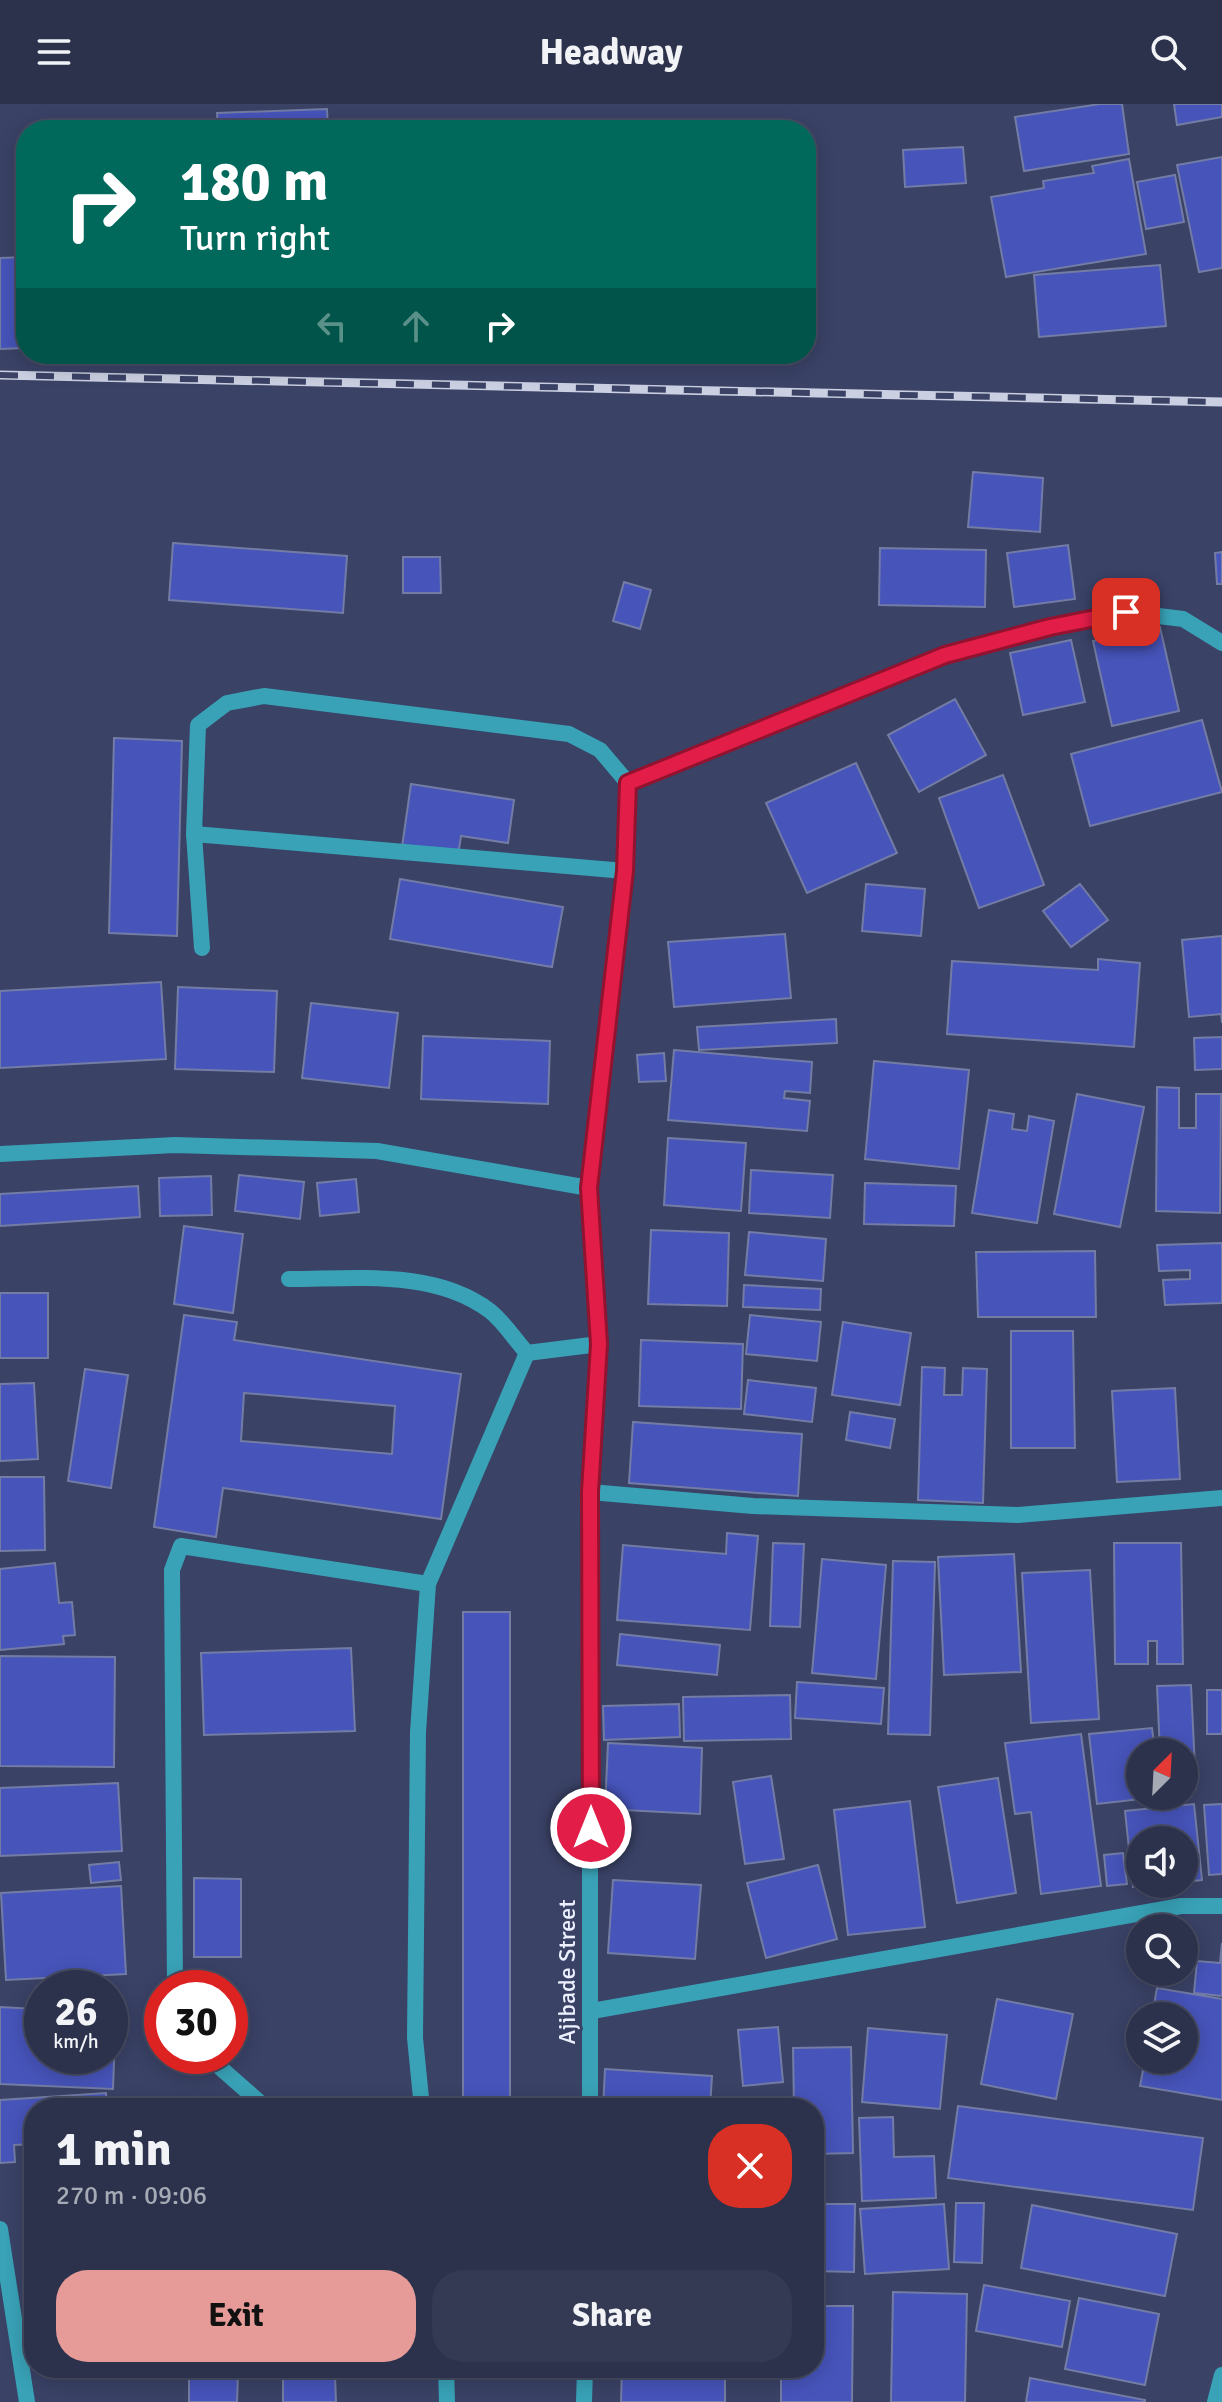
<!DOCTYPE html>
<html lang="en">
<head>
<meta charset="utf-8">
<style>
  :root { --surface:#2c324c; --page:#343a53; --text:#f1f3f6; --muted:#a6aab5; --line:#484d64; --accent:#e69b98 }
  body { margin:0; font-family:Signika,sans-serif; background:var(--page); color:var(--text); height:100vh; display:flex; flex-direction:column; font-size:30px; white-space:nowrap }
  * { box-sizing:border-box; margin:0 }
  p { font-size:26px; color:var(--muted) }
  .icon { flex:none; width:44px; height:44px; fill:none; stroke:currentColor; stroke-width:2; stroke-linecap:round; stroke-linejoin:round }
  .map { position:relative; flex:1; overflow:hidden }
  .drawer { position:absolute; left:24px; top:1994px; width:800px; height:280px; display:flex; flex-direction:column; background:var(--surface); border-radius:32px; box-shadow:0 4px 20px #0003,0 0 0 2px var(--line) }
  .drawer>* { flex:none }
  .hud { position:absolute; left:16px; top:16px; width:800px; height:244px; border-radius:32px; box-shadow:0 4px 20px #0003,0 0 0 2px var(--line); background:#00695c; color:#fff; overflow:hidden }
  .needle { width:52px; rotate:24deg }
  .controls { position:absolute; left:1126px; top:1634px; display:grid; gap:16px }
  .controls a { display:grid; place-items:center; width:72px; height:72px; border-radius:50%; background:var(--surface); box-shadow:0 4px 20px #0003,0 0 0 2px var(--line); font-size:40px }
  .speed { position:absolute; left:24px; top:1866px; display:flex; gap:16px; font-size:40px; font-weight:700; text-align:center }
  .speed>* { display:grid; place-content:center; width:104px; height:104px; border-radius:50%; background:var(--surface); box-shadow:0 4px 20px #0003,0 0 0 2px var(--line); line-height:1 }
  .speed small { font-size:20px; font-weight:400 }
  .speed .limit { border:12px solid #d22; background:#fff; color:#111 }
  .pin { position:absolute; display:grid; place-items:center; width:68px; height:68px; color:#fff; margin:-34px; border-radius:16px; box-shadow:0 4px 12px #0006 }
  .me { position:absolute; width:88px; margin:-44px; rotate:0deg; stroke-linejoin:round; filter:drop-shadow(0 0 6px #0008) }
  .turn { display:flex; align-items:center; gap:28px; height:168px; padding:0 32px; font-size:36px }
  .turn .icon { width:104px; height:104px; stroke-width:2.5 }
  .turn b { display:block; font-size:56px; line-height:68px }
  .lanes { display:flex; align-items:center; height:76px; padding:0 32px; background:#0003; justify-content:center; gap:40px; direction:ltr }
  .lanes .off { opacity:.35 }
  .round { display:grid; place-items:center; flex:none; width:84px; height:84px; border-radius:32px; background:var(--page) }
  .overview { display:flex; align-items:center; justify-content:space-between; height:136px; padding:0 32px }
  h1 { font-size:48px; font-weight:700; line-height:60px }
  .button { display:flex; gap:16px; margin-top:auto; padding:16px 32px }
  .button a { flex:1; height:92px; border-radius:32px; background:var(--accent); color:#111; font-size:32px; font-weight:700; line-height:92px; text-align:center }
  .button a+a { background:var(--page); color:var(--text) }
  header { display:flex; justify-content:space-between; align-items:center; height:104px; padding:0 32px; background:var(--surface); font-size:36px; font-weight:700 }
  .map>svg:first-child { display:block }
  .building { fill:#4754ba; stroke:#737ca4; stroke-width:2; fill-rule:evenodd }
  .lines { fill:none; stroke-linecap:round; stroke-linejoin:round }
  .minor { stroke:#39a2b7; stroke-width:16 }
  .rail-casing { stroke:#cacfe1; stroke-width:9 }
  .rail { stroke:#3a4266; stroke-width:6; stroke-dasharray:18; stroke-linecap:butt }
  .route-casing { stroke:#92132f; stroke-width:20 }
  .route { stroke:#e11d48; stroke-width:14 }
  .labels { text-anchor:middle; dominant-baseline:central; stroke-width:6; stroke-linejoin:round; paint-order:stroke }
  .street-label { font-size:24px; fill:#ecf0fe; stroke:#3a4266 }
</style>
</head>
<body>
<header><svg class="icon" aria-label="menu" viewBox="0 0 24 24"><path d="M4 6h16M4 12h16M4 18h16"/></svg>Headway<svg class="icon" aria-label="search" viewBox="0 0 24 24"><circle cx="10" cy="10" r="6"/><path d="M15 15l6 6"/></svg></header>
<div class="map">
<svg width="1222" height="2298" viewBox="0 0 1222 2298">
  <rect width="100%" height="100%" fill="#3a4266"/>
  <g class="building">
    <path d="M1100,0H1122L1129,50L1024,67L1015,13Z"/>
    <path d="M1174,0H1222V13L1177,21Z"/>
    <path d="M327,5L328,26H218L217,9Z"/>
    <path d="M963,43L966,79L905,83L903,46Z"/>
    <path d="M1222,53V164L1199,168L1177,61Z"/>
    <path d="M1129,55L1146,150L1006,173L991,93L1044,84L1043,77L1094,69L1092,62Z"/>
    <path d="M1175,71L1184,118L1146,125L1137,78Z"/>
    <path d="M26,153V244L0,245V154Z"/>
    <path d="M1160,161L1166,222L1039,233L1034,171Z"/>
    <path d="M973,368L1043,374L1040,428L968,423Z"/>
    <path d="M173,439L347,452L343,509L169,496Z"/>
    <path d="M1068,441L1075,495L1014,503L1007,449Z"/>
    <path d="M880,444L986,446L985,503L879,501Z"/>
    <path d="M1222,448V480H1217L1215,449Z"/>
    <path d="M403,453H440L441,489H403Z"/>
    <path d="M624,478L651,486L640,525L613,517Z"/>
    <path d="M1160,523L1179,607L1112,622L1093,537Z"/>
    <path d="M1071,536L1085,598L1023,611L1010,549Z"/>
    <path d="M955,595L986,651L919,688L888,631Z"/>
    <path d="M1202,616L1222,688L1090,722L1071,650Z"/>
    <path d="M114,634L182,637L177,832L109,829Z"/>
    <path d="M856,659L897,749L807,789L766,699Z"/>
    <path d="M1003,671L1044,781L979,804L939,694Z"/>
    <path d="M411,680L514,696L508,739L461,732L458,752L402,743Z"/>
    <path d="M400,775L563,803L552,863L390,835Z"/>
    <path d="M866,780L925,785L921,832L862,827Z"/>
    <path d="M1080,780L1108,816L1071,843L1043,807Z"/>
    <path d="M785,830L791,894L674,903L668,838Z"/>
    <path d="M1222,832V919L1221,910L1189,913L1182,836Z"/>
    <path d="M1098,855L1140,859L1134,943L947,930L952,857L1098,866Z"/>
    <path d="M161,878L166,955L0,964V887Z"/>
    <path d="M178,883L277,887L274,968L175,965Z"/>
    <path d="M311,899L398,909L389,984L302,974Z"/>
    <path d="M836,915L837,939L699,946L697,923Z"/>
    <path d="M423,932L550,937L548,1000L421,995Z"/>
    <path d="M1222,933V965L1195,966L1194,934Z"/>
    <path d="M674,946L812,958L810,989L785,987L784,994L810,997L807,1027L668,1016Z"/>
    <path d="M664,949L666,977L639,978L637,951Z"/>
    <path d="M874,957L969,966L959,1065L865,1055Z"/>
    <path d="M1157,983L1179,984V1024H1196V990H1221L1220,1109L1156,1107Z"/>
    <path d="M1077,990L1144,1003L1120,1123L1054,1110Z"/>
    <path d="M989,1006L1014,1010L1012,1025L1027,1027L1029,1012L1054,1017L1037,1119L972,1109Z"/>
    <path d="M668,1034L746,1039L741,1107L664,1101Z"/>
    <path d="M751,1066L833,1071L830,1114L749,1109Z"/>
    <path d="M239,1071L304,1078L300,1115L235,1107Z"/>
    <path d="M211,1072L212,1111L160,1112L159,1074Z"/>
    <path d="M356,1075L359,1108L320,1112L317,1079Z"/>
    <path d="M865,1079L956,1082L954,1122L864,1120Z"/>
    <path d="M138,1082L140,1113L0,1122V1090Z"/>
    <path d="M184,1122L243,1130L233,1209L174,1200Z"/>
    <path d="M651,1126L729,1129L727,1202L648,1200Z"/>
    <path d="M749,1128L826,1135L823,1177L745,1171Z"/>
    <path d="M1222,1139V1199L1165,1201L1163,1176L1190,1175V1166L1159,1167L1157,1141Z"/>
    <path d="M1095,1147L1096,1213H978L976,1148Z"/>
    <path d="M744,1181L821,1185L820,1206L743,1203Z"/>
    <rect x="0" y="1189" width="48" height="65"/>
    <path d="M184,1211L237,1218L234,1236L461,1270L441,1415L223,1384L216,1433L154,1423ZM244,1289L395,1302L392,1350L241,1337Z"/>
    <path d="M750,1211L821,1218L817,1257L746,1250Z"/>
    <path d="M843,1218L911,1229L900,1301L832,1291Z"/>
    <path d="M1011,1227H1073L1075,1344H1011Z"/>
    <path d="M641,1236L743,1240L741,1305L639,1302Z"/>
    <path d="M922,1263L945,1264L944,1291H962L963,1264L987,1265L983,1399L918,1396Z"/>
    <path d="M85,1265L128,1271L111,1384L68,1377Z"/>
    <path d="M748,1276L816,1284L812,1318L744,1310Z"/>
    <path d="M34,1279L38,1355L0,1357V1280Z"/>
    <path d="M1175,1284L1180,1375L1117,1378L1112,1287Z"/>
    <path d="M850,1308L895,1315L890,1344L846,1336Z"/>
    <path d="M633,1318L802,1330L798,1392L629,1379Z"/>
    <path d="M0,1373H44L45,1446L0,1447Z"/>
    <path d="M727,1429L758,1432L750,1526L617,1516L623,1441L726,1450Z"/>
    <path d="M773,1439L804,1440L800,1523L770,1522Z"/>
    <path d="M1114,1439H1181L1183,1560H1157V1537H1148V1560H1115Z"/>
    <path d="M1014,1450L1021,1568L944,1571L938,1453Z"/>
    <path d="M822,1455L886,1461L876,1575L812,1569Z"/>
    <path d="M893,1457L935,1458L930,1631L888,1630Z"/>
    <path d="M55,1459L59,1499L72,1498L75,1531L63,1532L64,1540L0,1546V1465Z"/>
    <path d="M1090,1466L1099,1615L1031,1619L1022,1469Z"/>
    <rect x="463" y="1508" width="47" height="496"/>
    <path d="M620,1530L720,1541L717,1571L617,1561Z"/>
    <path d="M351,1544L355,1627L204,1631L201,1549Z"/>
    <path d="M0,1552L115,1553L114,1663L0,1662Z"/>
    <path d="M797,1578L884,1584L881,1620L795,1614Z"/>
    <path d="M1191,1581L1196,1685H1184V1648H1160L1157,1582Z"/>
    <rect x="1207" y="1586" width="15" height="44"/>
    <path d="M790,1591L791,1635L684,1637L683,1593Z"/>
    <path d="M679,1600L680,1633L604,1636L603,1602Z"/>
    <path d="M1152,1624L1155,1648H1140V1692L1159,1693L1097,1700L1089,1630Z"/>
    <path d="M1081,1630L1101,1782L1041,1790L1031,1708L1015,1710L1005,1639Z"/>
    <path d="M608,1639L702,1644L700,1710L605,1705Z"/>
    <path d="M771,1672L784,1755L745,1760L733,1678Z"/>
    <path d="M998,1674L1016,1789L957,1799L938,1683Z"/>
    <path d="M118,1679L122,1747L0,1752V1684Z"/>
    <path d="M910,1697L925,1823L848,1831L834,1706Z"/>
    <path d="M1194,1700L1202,1776L1184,1778V1736H1140V1780H1166L1133,1783L1125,1707Z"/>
    <path d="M1222,1700V1770L1209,1771L1204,1701Z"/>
    <path d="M1123,1749L1127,1780L1107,1782L1104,1751Z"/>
    <path d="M119,1758L121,1776L91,1779L89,1761Z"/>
    <path d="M818,1761L837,1835L766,1854L747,1779Z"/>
    <path d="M194,1774L241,1775V1853H194Z"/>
    <path d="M613,1776L701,1781L695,1855L608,1849Z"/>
    <path d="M121,1782L126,1870L6,1876L1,1789Z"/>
    <path d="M1222,1839V1892L1194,1889L1197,1857L1220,1859Z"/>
    <path d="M37,1882L68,1883L42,1884V1952H110V1906H116L113,1985L0,1980V1903L36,1905Z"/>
    <path d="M1157,1884L1222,1895V1996L1140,1982L1145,1956H1184V1912H1152Z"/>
    <path d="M997,1895L1073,1910L1056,1995L981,1980Z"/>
    <path d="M778,1923L783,1978L743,1982L738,1926Z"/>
    <path d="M868,1924L947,1931L940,2005L862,1998Z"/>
    <path d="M851,1943L853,2049L814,2050V2004H794L793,1944Z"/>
    <path d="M605,1965L712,1972L710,2004H603Z"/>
    <path d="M106,1989L107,2004H34V2040L14,2041L15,2058L0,2059V1996Z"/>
    <path d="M958,2002L1203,2034L1193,2106L948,2074Z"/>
    <path d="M893,2013L894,2053L934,2052L936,2094L862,2097L859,2014Z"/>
    <path d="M956,2099H984L982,2159L954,2158Z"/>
    <path d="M814,2100H855L854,2168L814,2167Z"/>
    <path d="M944,2100L949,2165L865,2170L860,2105Z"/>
    <path d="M1032,2101L1177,2130L1165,2192L1021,2164Z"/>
    <path d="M984,2181L1070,2197L1062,2243L976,2227Z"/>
    <path d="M893,2188L967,2190L965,2298H891Z"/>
    <path d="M1079,2194L1159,2210L1145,2281L1065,2265Z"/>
    <path d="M814,2202H853L852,2298H781V2264H814Z"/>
    <path d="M189,2264H391V2272H335L336,2298H283V2271L238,2270L237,2298H189Z"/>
    <path d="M622,2264H725V2298H621Z"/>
    <path d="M1030,2274L1145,2296V2298H1026Z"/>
  </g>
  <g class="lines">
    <g class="minor">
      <path d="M628,679L945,551L1050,523L1126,508L1183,515L1222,539"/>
      <path d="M194,730L625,767"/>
      <path d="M202,844L194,730L198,621L227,599L264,592L569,630L600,646L628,679"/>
      <path d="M0,1050L175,1041L377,1047L589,1084"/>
      <path d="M289,1175C355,1175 435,1165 490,1207C504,1218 515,1236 527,1249"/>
      <path d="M527,1249L599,1240"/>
      <path d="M590,1388L753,1402L1018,1411L1222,1394"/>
      <path d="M175,1884L172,1466L181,1442L428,1480"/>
      <path d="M592,1907L1181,1802H1222"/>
      <path d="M207,1952L266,2004"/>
      <path d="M422,2004L415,1934L418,1628L428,1480L527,1249"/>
      <path d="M590,2004V1388L599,1240L589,1084L625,767L628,679"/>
      <path d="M0,2125L27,2298"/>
      <path d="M446,2264L447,2298"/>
      <path d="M584,2298L585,2264"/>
      <path d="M1215,2298L1222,2271"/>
    </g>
    <g class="rail-casing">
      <path id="rail" d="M0,271L1222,298"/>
    </g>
    <use href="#rail" class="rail"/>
  </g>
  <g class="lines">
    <g class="route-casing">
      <path id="route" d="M591,1724L590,1388L599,1240L589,1084L625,767L628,679L945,551L1050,523L1126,508"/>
    </g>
    <use href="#route" class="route"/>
  </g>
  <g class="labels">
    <g class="street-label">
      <text transform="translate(567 1868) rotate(-90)">Ajibade Street</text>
    </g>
  </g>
</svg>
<div class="controls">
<a><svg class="needle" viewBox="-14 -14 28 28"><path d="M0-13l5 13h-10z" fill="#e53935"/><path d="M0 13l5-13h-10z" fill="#a6aab5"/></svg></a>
<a><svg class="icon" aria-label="sound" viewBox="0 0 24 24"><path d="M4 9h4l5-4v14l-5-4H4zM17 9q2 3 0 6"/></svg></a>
<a><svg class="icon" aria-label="search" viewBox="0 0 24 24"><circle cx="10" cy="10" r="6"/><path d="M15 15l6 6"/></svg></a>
<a><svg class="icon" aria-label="layers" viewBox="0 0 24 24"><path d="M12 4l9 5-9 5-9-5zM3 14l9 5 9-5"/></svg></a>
</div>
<div class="speed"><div>26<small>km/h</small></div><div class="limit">30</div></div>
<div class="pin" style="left:1126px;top:508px;background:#d93025"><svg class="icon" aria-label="arrive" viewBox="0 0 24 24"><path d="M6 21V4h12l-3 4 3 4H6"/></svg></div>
<svg class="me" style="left:591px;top:1724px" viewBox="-20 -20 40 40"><circle r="17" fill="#e11d48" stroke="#fff" stroke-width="3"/><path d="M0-11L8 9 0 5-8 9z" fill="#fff"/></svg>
<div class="hud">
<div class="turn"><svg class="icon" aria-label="right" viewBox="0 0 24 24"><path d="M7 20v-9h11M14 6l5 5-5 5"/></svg><div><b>180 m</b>Turn right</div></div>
<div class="lanes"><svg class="icon off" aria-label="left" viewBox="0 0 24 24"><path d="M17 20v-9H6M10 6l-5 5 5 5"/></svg><svg class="icon off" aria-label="ahead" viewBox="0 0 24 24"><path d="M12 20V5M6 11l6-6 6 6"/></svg><svg class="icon" aria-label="right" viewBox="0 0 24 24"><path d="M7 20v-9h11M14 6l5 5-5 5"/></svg></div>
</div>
<section class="drawer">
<div class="overview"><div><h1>1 min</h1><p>270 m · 09:06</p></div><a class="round" style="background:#d93025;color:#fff"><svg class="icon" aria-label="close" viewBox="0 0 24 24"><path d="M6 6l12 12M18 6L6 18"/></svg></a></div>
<div class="button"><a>Exit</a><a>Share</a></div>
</section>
</div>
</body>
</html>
